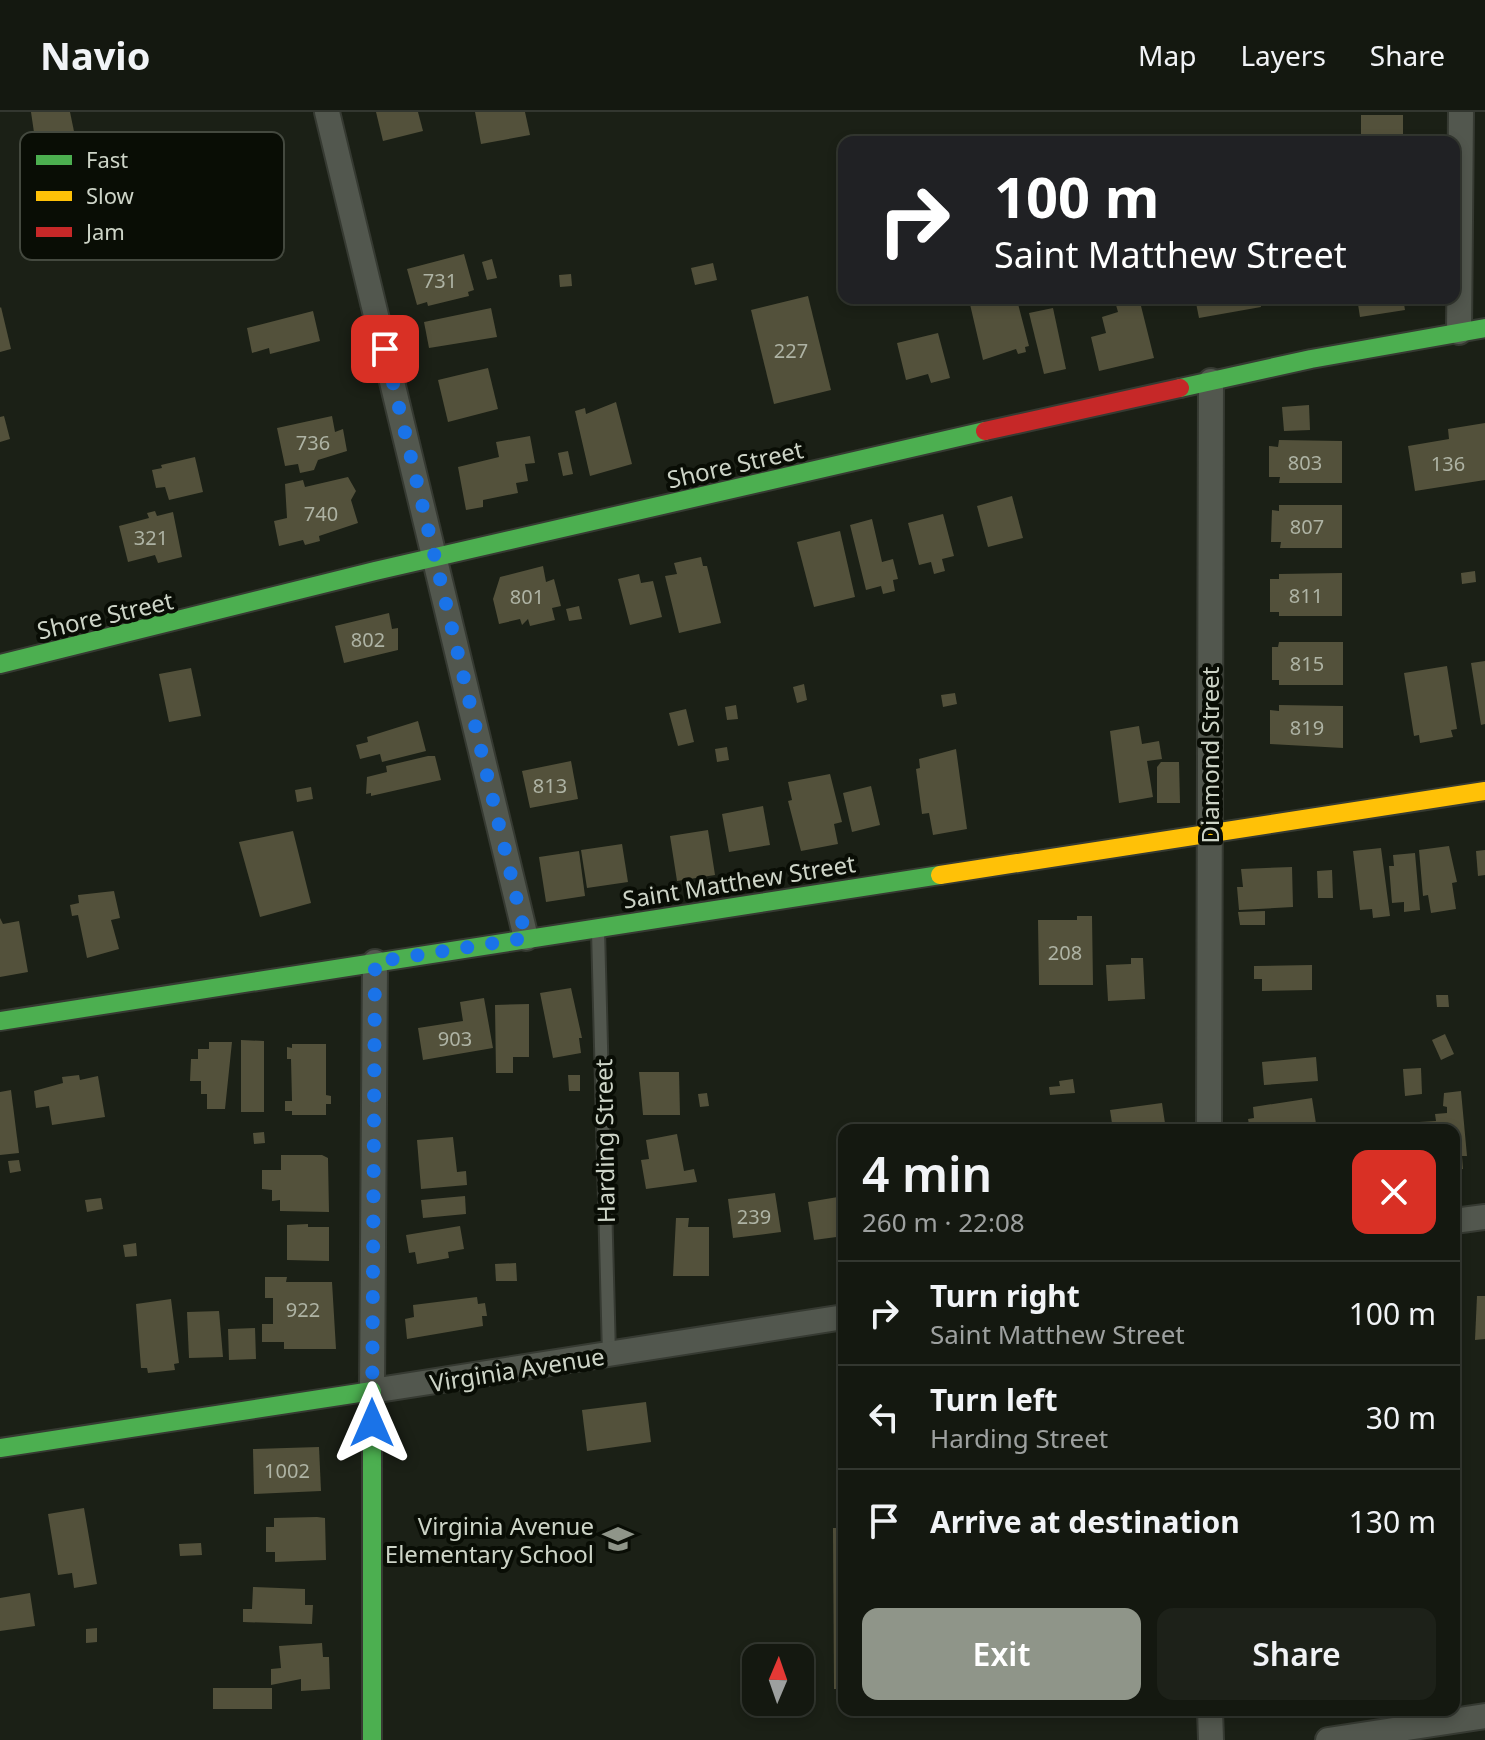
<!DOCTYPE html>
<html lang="en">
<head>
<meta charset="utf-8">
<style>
  :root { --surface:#141810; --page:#1d2119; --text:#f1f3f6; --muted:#9da09f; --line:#333730; --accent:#8f9589 }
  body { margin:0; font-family:"Noto Sans",sans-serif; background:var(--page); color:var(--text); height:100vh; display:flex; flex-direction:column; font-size:30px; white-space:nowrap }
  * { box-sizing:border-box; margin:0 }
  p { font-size:26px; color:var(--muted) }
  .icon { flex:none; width:44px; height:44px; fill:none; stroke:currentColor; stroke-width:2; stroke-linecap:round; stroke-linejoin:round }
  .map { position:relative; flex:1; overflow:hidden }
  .panel { position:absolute; left:838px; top:1012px; width:622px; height:592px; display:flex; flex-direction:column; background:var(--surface); border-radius:16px; box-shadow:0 4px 12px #0003,0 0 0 2px var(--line) }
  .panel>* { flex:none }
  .guide { position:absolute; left:838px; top:24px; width:622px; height:168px; border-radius:16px; box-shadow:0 4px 12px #0003,0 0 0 2px var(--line); background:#202124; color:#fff; overflow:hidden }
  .needle { width:52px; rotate:2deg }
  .controls { position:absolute; left:742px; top:1532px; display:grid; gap:16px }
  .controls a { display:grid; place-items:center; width:72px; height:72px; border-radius:16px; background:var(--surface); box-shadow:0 4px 12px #0003,0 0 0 2px var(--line); font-size:40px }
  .pin { position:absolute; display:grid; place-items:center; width:68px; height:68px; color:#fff; margin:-34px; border-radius:16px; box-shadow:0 4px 12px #0006 }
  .me { position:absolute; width:88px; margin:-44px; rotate:0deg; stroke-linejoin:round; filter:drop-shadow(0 0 6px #0008) }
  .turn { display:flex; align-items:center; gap:28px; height:168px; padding:0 24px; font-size:36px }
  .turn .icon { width:104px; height:104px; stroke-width:2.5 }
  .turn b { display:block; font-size:56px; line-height:68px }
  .round { display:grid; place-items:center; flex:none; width:84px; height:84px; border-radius:16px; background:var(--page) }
  .head { display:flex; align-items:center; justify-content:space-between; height:136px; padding:0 24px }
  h1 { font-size:48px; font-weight:600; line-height:60px }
  .primary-button { display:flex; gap:16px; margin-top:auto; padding:16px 24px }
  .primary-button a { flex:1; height:92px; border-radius:16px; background:var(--accent); color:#fff; font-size:32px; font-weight:600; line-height:92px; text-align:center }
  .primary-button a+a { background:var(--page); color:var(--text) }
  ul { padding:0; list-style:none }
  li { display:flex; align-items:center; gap:24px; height:104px; padding:0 24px; border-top:2px solid var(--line) }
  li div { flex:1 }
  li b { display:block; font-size:30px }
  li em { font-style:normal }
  header { display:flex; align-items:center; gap:48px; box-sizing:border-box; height:112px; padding:0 40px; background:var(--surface); border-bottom:2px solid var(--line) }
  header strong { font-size:38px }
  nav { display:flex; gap:44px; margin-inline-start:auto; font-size:28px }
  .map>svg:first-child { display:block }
  .building { fill:#53513b }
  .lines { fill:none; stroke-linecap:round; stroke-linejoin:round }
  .lane-casing { stroke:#363a32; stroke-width:16 }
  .street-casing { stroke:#363a32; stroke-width:28 }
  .fast-casing { stroke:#363a32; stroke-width:22 }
  .slow-casing { stroke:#363a32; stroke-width:22 }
  .jam-casing { stroke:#363a32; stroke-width:22 }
  .lane { stroke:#52574e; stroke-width:12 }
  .street { stroke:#52574e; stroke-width:24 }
  .fast { stroke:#4caf50; stroke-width:18 }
  .slow { stroke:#ffc107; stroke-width:18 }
  .jam { stroke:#c62828; stroke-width:18 }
  .route { stroke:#1a73e8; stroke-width:14; stroke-dasharray:0 25.2 }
  .labels { text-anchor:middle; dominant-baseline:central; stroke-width:8; stroke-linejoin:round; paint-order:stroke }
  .number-label { font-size:20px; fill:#aeb3a4 }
  .street-label { font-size:24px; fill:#cdd4c7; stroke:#090d05 }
  .poi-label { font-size:24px; fill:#cdd4c7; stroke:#090d05; text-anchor:end }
  .key { fill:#090d05; stroke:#44493f; stroke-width:2 }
  .key-label { font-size:22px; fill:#cdd4c7 }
</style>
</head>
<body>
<header>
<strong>Navio</strong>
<nav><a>Map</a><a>Layers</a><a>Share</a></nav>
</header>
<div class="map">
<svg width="1485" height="1628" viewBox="0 0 1485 1628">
  <rect width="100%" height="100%" fill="#1b2016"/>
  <g class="building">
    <path d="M31,0H70L83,63L41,68Z"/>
    <path d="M376,0H418L423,19L383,29Z"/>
    <path d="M475,0H525L530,23L481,32Z"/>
    <path d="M1361,3H1403V30H1373V22H1361Z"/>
    <path d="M464,142L474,178L468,180L469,184L428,194L427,190L417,193L407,157Z"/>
    <path d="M492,147L497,166L487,168L482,150Z"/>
    <path d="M713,151L717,168L695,173L691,156Z"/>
    <path d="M571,162L572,174L560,175L559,163Z"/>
    <path d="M808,184L831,278L774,292L751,198Z"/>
    <path d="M976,186H1023L1017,188L1029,234L1025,235L1026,240L1018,242L1016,237L983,248L969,188Z"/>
    <path d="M1114,186H1139L1154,246L1099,259L1091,225L1106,221L1102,205L1118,200Z"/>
    <path d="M1195,186H1260L1261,195L1199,206Z"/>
    <path d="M1357,186H1403L1405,198L1360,205Z"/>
    <path d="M1,195L11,237L0,240V196Z"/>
    <path d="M491,196L497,225L429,236L424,210Z"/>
    <path d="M1053,196L1066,257L1044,262L1029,201Z"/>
    <path d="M313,199L320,229L270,242L269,236L252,241L247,216Z"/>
    <path d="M938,221L950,266L931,271L928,262L906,268L897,231Z"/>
    <path d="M488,256L498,297L448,310L438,268Z"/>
    <path d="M616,290L632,352L590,364L575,299L585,296L586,302Z"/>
    <path d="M1309,293L1310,318L1284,319L1282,295Z"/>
    <path d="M4,304L10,327L0,330V305Z"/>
    <path d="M332,304L335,320L343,317L347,339L318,348L314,358L300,361L298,352L285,354L277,316Z"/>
    <path d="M1485,311V368L1415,379L1408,334L1449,327L1448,317Z"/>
    <path d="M530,324L535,351L525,352L528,369L516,371L518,381L483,388V395L466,398L458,355L499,345L496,330Z"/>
    <path d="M1279,328L1342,329V371H1279L1280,365H1269V334L1278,335Z"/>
    <path d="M568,339L573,362L563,364L558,341Z"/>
    <path d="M195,345L203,380L169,388L165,375L156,376L152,358L162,356L161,353Z"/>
    <path d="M348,365L356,379L351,388L358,411L319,424L320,429L305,433L303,428L279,434L274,409L287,406L285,372L303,368L305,375Z"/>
    <path d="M1012,384L1023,426L988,435L977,394Z"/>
    <path d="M1279,393H1342V436H1280L1281,430H1271L1272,398L1279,399Z"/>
    <path d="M155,399L157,404L173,400L182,445L158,451L155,443L128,450L119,414L149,406L147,401Z"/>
    <path d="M943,402L954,444L942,447L945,459L934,462L931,450L919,453L908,411Z"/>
    <path d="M872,407L882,450L893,447L898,467L893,468L895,479L883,482L881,474L866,478L850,413Z"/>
    <path d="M840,419L855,485L814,495L797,430Z"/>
    <path d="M701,445L703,454H707L721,511L679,521L665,464L677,462L674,451Z"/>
    <path d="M543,454L546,470L554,467L561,494L552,496L555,508L530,514L528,507L522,513L520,507L499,512L493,487L500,465Z"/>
    <path d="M1475,459L1476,470L1462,472L1461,461Z"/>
    <path d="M1342,461V504H1279V500H1270V467H1279V462Z"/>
    <path d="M639,462L641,471L653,469L662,505L630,513L618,467Z"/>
    <path d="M579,494L582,507L569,509L566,497Z"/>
    <path d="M389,501L392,517L398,516V538L344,551L335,514Z"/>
    <path d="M1279,530H1343V573H1279V568H1272V535H1278Z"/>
    <path d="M1485,549V612L1481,613L1471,551Z"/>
    <path d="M1447,554L1457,617L1451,618L1453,625L1420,631L1419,623L1414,624L1404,561Z"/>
    <path d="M191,556L201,604L169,610L159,562Z"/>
    <path d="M804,572L807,588L797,591L793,575Z"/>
    <path d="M955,581L957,592L943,595L941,583Z"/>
    <path d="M736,593L738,607L727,608L725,595Z"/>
    <path d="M1279,593L1343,594V636L1270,632V598L1279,599Z"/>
    <path d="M686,597L694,630L678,634L669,601Z"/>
    <path d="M418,609L426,639L382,650L380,642L360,647L356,633L368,630L367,625Z"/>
    <path d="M1139,614L1142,632L1159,629L1162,647L1147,649L1153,685L1119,691L1110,619Z"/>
    <path d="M727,635L729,648L717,650L715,637Z"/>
    <path d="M956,637L967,717L933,723L929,701L922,702L916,657L920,656L919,647Z"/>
    <path d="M428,644H435L441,668L371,684V681L366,682L367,665L387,660L386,654Z"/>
    <path d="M571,649L578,687L530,696L522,659Z"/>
    <path d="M1161,650H1179L1180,691H1157V655Z"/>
    <path d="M830,662L842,710L834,712L838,732L801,739L788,689L792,688L788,670Z"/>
    <path d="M871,674L880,713L852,720L843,681Z"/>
    <path d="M311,675L313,687L297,690L295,678Z"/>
    <path d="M763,694L770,733L729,740L722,702Z"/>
    <path d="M708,718L715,763L677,769L670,724Z"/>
    <path d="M293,719L311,791L260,805L239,730Z"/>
    <path d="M622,732L628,770L587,776L581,738Z"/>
    <path d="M1449,734L1457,770L1452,771L1456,797L1431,801L1428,783L1423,784L1419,738Z"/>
    <path d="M1381,736L1390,804L1373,806L1372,797L1360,798L1353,739Z"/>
    <path d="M1485,738V763L1478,764L1476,739Z"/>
    <path d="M579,739L585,784L546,790L539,745Z"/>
    <path d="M1415,741L1420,798L1404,800V790L1392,791L1389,754H1394L1393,743Z"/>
    <path d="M1292,755L1293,795L1239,798L1237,775H1243L1241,757Z"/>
    <path d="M1332,758L1333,786H1318L1317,759Z"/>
    <path d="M114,779L120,806L111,808L119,837L87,846L78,803L72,804L70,793L79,791L78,783Z"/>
    <path d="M1265,799V813H1240L1238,800Z"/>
    <path d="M1077,804H1092L1093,873H1039L1038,808H1077Z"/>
    <path d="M0,806L3,812L19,809L28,860L0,865Z"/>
    <path d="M1131,846H1143L1145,887L1108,889L1106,853L1131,852Z"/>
    <path d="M1312,853V878L1262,879V867H1254V854Z"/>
    <path d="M571,876L582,926H579L581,941L553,946L540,881Z"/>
    <path d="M1436,883H1448L1449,895H1437Z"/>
    <path d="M484,886L493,936L423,948L418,916L463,909L460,890Z"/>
    <path d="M529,892V945H513V961H496L495,893Z"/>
    <path d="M1445,922L1454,942L1441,948L1432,928Z"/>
    <path d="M241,928L264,929V1000H241Z"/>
    <path d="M209,930H232L225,997H207V982H201V969H190L191,947H198V937H209Z"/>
    <path d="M292,932H326V983L331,984V992H326V1003H292V999H285V989H292L291,947H287V935L292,936Z"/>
    <path d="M1316,945L1318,969L1264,973L1262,950Z"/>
    <path d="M1421,956L1422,982L1405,984L1403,957Z"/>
    <path d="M639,960H679L680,1003H643Z"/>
    <path d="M79,963L80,968L98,964L105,1005L52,1013L49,994L36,996L34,979L63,971L62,965Z"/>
    <path d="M568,963H580V979H569Z"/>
    <path d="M1073,967L1075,981L1050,983L1049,975L1060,974L1059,969Z"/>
    <path d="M11,978L19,1041L0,1043V980Z"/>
    <path d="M1461,979L1467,1044H1462L1463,1057L1454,1058V1018H1420L1419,1010L1436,1009L1435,1002L1447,1001V995L1443,994L1444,981Z"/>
    <path d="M707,981L709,994L700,995L698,982Z"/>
    <path d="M1312,986L1317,1018H1250L1248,1007L1254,1006L1253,995Z"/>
    <path d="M1162,991L1166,1018H1113L1110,998Z"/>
    <path d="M264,1020L265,1031L254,1032L253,1021Z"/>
    <path d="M677,1022L684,1059L694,1057L697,1070L646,1077L641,1048L649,1047L646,1028Z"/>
    <path d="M453,1025L457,1060L466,1059L467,1073L421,1077L417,1028Z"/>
    <path d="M281,1043H322L328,1046L329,1100L280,1099V1088L272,1089V1078L262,1077V1058H281Z"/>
    <path d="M19,1048L21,1059L10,1061L8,1049Z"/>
    <path d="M775,1081L781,1120L733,1126L728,1087Z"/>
    <path d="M465,1084L466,1102L423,1106L421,1088Z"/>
    <path d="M844,1084V1124L814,1128L808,1090Z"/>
    <path d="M101,1086L103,1097L87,1100L85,1088Z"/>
    <path d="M676,1106H689L688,1115H709V1164H673Z"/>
    <path d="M308,1112V1115H329V1149L287,1148V1113Z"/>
    <path d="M460,1114L464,1137L448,1140L449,1146L417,1152L415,1140L409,1141L406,1123Z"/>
    <path d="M136,1131L137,1144L125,1145L123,1133Z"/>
    <path d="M516,1151L517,1169H496L495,1152Z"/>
    <path d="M265,1165H287L286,1170H332L336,1237H284V1230H262V1212H273V1186H265Z"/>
    <path d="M1477,1184H1485V1227L1475,1228Z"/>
    <path d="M477,1185L478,1192L485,1191L487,1204H482L483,1214L407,1227L405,1207L414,1205L413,1193Z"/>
    <path d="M171,1187L179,1251L174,1252L175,1258L148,1261L147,1256H141L136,1192Z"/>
    <path d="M219,1199L223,1245L189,1246L187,1200Z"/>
    <path d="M255,1216L256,1247L229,1248L228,1217Z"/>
    <rect x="1454" y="1270" width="6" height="21"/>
    <path d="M646,1290L651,1330L587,1339L582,1298Z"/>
    <path d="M319,1335L321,1379L254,1382L253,1337Z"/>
    <path d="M84,1396L97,1472L74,1476L72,1461L58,1463L48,1402Z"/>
    <path d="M317,1405L325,1406L326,1448L275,1450V1440H266V1415H274V1406Z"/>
    <path d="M833,1416H844V1577H834Z"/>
    <path d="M201,1431L202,1443L180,1444L179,1432Z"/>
    <path d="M253,1475L305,1477V1493H313L312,1512L243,1510V1497H252Z"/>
    <path d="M30,1481L35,1514L0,1519V1486Z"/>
    <path d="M97,1516V1530L86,1531V1517Z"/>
    <path d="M322,1531L323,1545H329L330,1577L301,1579V1567L271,1573V1557L281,1556L279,1534Z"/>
    <rect x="213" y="1576" width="59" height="21"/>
  </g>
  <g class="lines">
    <g class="lane-casing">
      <path id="lane" d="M598,818L609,1243"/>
    </g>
    <g class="street-casing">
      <g id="street">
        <path d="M327,0L526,826"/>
        <path d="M1459,220L1461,0"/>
        <path d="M375,850L372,1279L844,1205"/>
        <path d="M1209,1018L1211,269"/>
        <path d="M1454,1109L1485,1105"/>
        <path d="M1210,1598L1211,1628"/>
        <path d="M1328,1628L1485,1604"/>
      </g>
    </g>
    <g class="fast-casing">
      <g id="fast">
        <path d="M1180,276L1311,247L1485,216"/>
        <path d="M0,552L375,459L985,319"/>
        <path d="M0,909L940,763"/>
        <path d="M0,1336L372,1279V1628"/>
      </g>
    </g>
    <g class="slow-casing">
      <path id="slow" d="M940,763L1485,679"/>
    </g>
    <g class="jam-casing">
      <path id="jam" d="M985,319L1180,276"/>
    </g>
    <use href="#lane" class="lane"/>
    <use href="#street" class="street"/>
    <use href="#fast" class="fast"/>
    <use href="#slow" class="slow"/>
    <use href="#jam" class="jam"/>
  </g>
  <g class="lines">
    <path class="route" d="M372,1311L375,850L526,826L385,237"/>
  </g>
  <defs>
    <g id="school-bare" transform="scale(2.4)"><path d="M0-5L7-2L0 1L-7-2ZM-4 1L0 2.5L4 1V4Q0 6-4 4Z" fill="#8f9589" stroke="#090d05" stroke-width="2.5" paint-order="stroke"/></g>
  </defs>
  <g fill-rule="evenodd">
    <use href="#school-bare" x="618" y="1427"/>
  </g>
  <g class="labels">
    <g class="number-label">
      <text x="440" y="168">731</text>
      <text x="791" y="238">227</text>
      <text x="313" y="330">736</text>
      <text x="1305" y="350">803</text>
      <text x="1448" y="351">136</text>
      <text x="321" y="401">740</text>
      <text x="1307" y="414">807</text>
      <text x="151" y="425">321</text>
      <text x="1306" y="483">811</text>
      <text x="527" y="484">801</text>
      <text x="368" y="527">802</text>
      <text x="1307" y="551">815</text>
      <text x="1307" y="615">819</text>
      <text x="550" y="673">813</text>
      <text x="1065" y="840">208</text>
      <text x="455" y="926">903</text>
      <text x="754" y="1104">239</text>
      <text x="303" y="1197">922</text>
      <text x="287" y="1358">1002</text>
    </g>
    <g class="street-label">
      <text transform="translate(735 352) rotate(-13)">Shore Street</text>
      <text transform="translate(105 503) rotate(-13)">Shore Street</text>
      <text transform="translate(1209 643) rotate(-90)">Diamond Street</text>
      <text transform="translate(739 769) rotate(-9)">Saint Matthew Street</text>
      <text transform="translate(604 1029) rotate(-91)">Harding Street</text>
      <text transform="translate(517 1257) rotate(-9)">Virginia Avenue</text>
    </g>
    <g class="poi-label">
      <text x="594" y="1413">Virginia Avenue<tspan x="594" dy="28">Elementary School</tspan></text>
    </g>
  </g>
  <rect x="20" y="20" width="264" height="128" rx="12" class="key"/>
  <rect x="36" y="43" width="36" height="10" fill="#4caf50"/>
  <rect x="36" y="79" width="36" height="10" fill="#ffc107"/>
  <rect x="36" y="115" width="36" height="10" fill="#c62828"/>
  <g class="key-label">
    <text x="86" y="56">Fast</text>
    <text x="86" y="92">Slow</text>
    <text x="86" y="128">Jam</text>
  </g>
</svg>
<div class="controls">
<a><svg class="needle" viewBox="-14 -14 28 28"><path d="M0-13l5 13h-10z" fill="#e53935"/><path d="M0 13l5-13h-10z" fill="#9da09f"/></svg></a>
</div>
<div class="pin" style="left:385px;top:237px;background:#d93025"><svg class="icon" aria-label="arrive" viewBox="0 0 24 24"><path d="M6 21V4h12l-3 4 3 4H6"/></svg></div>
<svg class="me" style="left:372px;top:1311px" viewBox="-20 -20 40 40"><path d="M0-17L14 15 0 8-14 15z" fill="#1a73e8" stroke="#fff" stroke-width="4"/></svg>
<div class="guide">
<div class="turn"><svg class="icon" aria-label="right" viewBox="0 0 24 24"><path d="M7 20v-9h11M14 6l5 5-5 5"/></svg><div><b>100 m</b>Saint Matthew Street</div></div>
</div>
<section class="panel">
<div class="head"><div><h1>4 min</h1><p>260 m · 22:08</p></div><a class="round" style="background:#d93025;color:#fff"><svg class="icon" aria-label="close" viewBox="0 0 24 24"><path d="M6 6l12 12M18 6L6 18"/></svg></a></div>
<ul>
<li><svg class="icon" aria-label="right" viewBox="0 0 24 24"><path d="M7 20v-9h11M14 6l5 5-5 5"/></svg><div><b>Turn right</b><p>Saint Matthew Street</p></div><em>100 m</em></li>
<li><svg class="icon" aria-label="left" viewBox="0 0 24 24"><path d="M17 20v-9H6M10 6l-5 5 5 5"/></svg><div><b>Turn left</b><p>Harding Street</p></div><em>30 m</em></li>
<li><svg class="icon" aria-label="arrive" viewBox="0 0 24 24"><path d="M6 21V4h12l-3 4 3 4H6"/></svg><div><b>Arrive at destination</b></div><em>130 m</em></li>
</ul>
<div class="primary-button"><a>Exit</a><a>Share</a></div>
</section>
</div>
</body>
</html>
